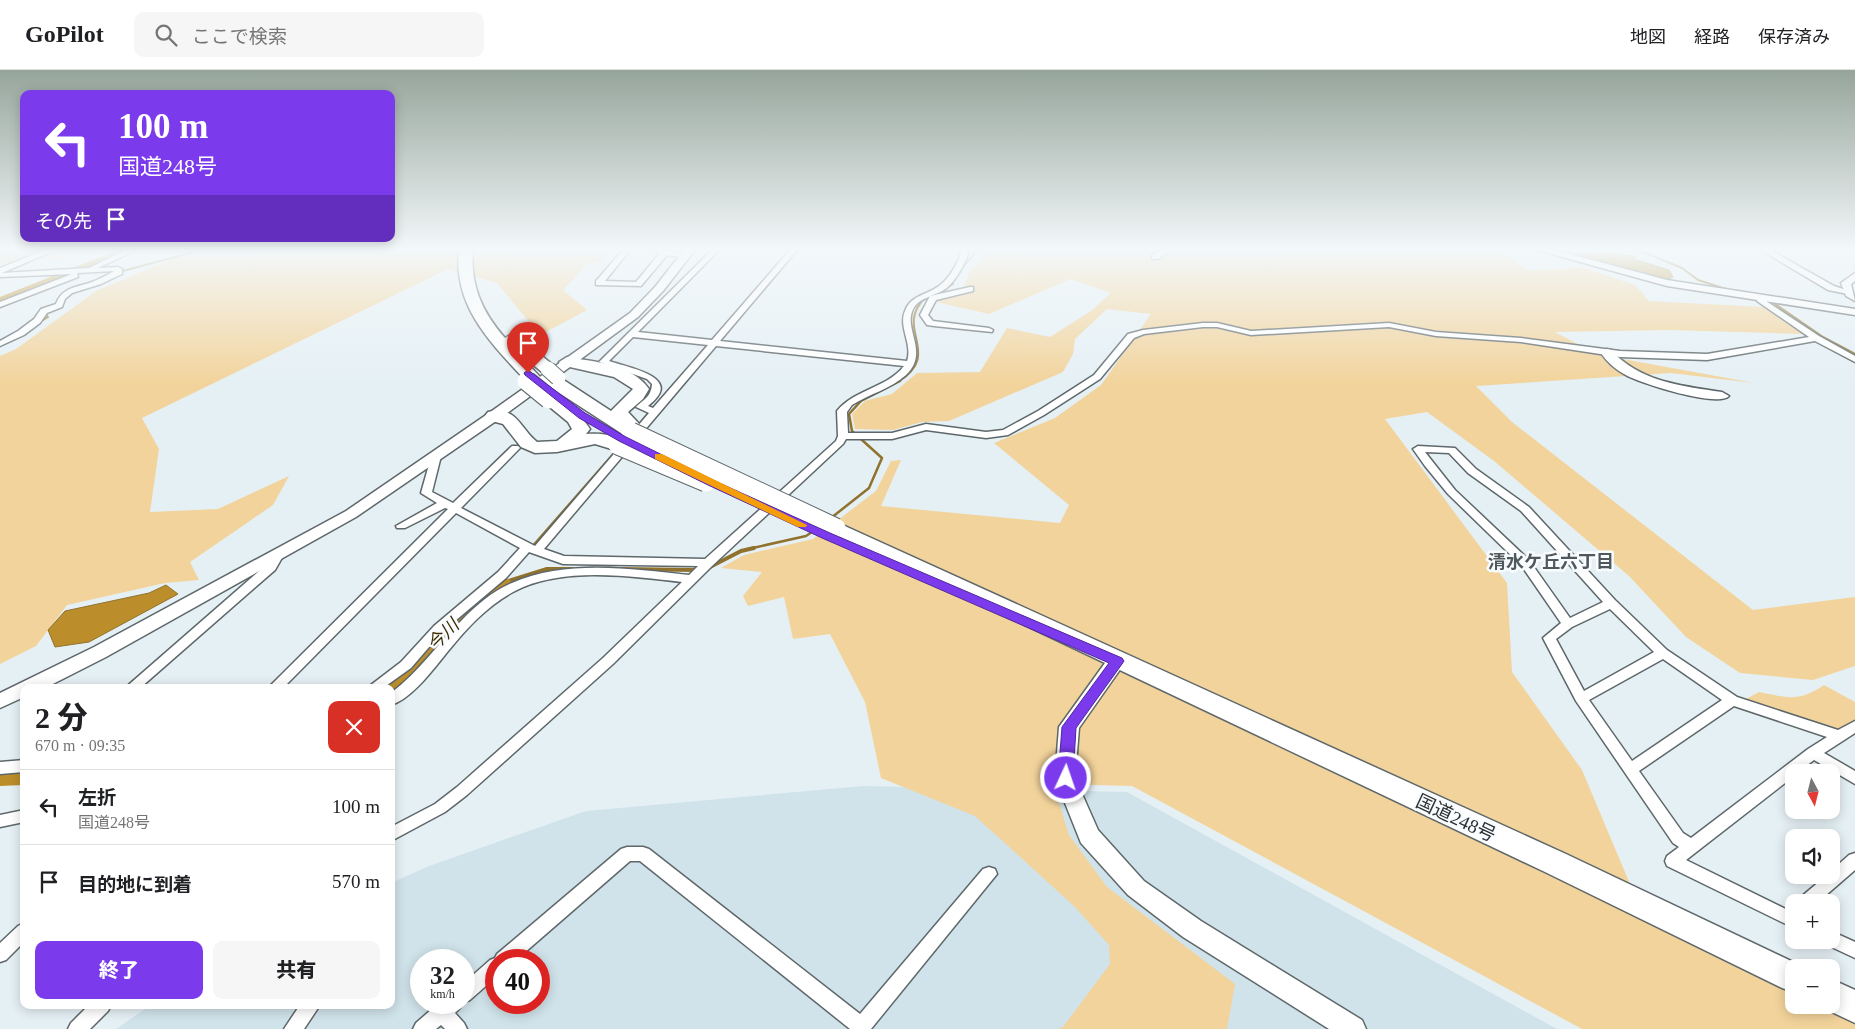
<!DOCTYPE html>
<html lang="ja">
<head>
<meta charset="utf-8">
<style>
  :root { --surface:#fff; --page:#f6f6f6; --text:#202124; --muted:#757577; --line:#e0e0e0; --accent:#7c3aed }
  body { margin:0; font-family:"Times New Roman","Noto Sans JP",serif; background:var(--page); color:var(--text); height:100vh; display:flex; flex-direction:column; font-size:19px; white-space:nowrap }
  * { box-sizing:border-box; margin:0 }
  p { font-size:16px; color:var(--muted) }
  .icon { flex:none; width:28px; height:28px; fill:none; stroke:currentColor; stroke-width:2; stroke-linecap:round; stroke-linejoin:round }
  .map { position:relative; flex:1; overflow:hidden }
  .drawer { position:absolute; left:20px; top:614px; width:375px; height:325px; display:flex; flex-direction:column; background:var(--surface); border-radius:10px; box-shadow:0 2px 12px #0003 }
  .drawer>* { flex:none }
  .banner { position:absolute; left:20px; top:20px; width:375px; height:152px; border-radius:10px; box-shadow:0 2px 12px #0003; background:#7c3aed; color:#fff; overflow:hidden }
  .needle { width:32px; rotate:173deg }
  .controls { position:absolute; left:1785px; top:694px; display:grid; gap:10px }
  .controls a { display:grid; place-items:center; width:55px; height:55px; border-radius:10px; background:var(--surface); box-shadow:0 2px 12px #0003; font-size:25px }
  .speed { position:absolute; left:410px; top:879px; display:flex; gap:10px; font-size:25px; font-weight:700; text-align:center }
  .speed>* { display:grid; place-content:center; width:65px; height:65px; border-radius:50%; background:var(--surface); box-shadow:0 2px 12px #0003; line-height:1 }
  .speed small { font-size:12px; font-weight:400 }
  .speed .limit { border:8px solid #d22; background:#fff; color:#111 }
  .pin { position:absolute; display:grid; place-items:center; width:42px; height:42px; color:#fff; margin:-51px -21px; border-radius:50% 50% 50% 0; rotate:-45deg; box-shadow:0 0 5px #0007 }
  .pin .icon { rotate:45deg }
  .me { position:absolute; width:55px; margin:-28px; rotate:3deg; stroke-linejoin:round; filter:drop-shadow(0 0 4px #0008) }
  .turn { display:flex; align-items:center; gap:18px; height:105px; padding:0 15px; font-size:22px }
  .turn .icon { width:65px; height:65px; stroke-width:2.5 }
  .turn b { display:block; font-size:35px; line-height:42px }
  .then { display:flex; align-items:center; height:48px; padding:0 15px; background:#0003; gap:10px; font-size:19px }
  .round { display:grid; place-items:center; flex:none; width:52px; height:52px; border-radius:10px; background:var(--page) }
  .headline { display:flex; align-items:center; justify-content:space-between; height:85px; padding:0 15px }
  h1 { font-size:30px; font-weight:800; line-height:38px }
  .button { display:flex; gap:10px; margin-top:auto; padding:10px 15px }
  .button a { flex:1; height:58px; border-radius:10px; background:var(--accent); color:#fff; font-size:20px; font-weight:800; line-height:58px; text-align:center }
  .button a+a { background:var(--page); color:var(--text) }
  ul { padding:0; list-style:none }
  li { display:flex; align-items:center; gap:15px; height:75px; padding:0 15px; border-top:1px solid var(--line) }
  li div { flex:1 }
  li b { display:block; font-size:19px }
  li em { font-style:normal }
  header { display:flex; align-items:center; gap:30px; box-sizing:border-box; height:70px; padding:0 25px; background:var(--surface); border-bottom:1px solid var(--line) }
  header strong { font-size:24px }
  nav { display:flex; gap:28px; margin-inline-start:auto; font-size:18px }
  .search { width:350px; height:45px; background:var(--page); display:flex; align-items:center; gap:12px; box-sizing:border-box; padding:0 18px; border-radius:10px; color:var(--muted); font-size:19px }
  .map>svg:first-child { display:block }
  .built { fill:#d0e3ea; fill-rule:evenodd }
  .green { fill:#f2d39b }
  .water { fill:#bc8e2b; stroke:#91722d }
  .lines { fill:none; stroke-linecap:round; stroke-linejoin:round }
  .stream-far2 { stroke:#91722d; stroke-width:2 }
  .stream-far1 { stroke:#91722d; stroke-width:2.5 }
  .stream { stroke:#91722d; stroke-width:4 }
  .river { fill:#bc8e2b; fill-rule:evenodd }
  .street-casing { stroke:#5e676a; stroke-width:3 }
  .secondary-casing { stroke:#5e676a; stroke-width:3 }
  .highway-casing { stroke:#5e676a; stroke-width:3 }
  .street { fill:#fff; fill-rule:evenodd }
  .secondary { fill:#fff; fill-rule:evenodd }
  .highway { fill:#fff; fill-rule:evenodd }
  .highway-bridge-far1-casing { stroke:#5e676a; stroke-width:17; stroke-linecap:butt }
  .highway-bridge-casing { stroke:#5e676a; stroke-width:21; stroke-linecap:butt }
  .highway-bridge-far1 { stroke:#fff; stroke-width:15 }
  .highway-bridge { stroke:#fff; stroke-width:19 }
  .route { fill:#7c3aed; stroke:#51269a }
  .slow { fill:#f59e0b }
  .labels { text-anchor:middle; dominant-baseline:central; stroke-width:5; stroke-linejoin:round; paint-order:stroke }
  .neighbourhood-label { font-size:18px; font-weight:bold; fill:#4f585c; stroke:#f8fcfe }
  .water-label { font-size:18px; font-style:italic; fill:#3d2a00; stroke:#f8fcfe }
  .near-street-label { font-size:19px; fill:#2e3233; stroke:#f8fcfe }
</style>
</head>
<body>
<header>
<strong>GoPilot</strong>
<div class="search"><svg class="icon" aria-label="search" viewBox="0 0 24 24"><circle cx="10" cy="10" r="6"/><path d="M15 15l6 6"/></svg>ここで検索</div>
<nav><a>地図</a><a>経路</a><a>保存済み</a></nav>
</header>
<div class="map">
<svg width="1855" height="959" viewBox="0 0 1855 959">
  <rect width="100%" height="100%" fill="#e5f0f5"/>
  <path class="built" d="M863,716L1127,722L1557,959H116L151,935H391V813L429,796L586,741ZM421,890H464V932H421ZM496,890H539V932H496Z"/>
  <g class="green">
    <path d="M0,180H106L82,186L0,194Z"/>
    <path d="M193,180H610L603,192L588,193L563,220L587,240L540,265L497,213L448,199L142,348L159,379L150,442L218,439L289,406L273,435L190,492L199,510L165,513L67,535L36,576L0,594V286L16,279L96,221Z"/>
    <path d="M990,180H1482L1503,183L1528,200L1584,198L1635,215L1649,231L1763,237L1802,264L1669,260L1555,262L1596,284L1754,313L1671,303L1476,316L1512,352L1753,540L1855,527V596L1813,610L1740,603L1686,567L1629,506L1494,391L1427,342L1385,349L1507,513L1512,602L1582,700L1630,814L1794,915V935H1826L1855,953V959H1582L1132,716L1053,714L1069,765L1107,817L1235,914L1227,959H1058L1063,957L1110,894L1109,875L1074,836L975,746L881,708L865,632L830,564L793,569L784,527L748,536L743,526L762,502L721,498L744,485L813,469L876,421L891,391L901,390L881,436L1060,453L1069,435L994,373L1055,348L1101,315L1151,244L1107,239L1075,269L1073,284L1063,302L949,351L922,352L893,360L855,359L852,344L865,331L892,324L917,303L980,302L1007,258L1050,267L1091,241L1111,223L1071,209L989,244L936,232L964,217L969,203Z"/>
    <path d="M1824,615L1855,632V650L1837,662L1744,630L1759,622C1788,628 1799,632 1824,615Z"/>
  </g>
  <g class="water">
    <path d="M1598,182L1633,186L1636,187L1634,189L1669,200L1673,207L1664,211L1576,186L1580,183L1595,185Z"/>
    <path d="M166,515L178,524L89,572L55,577L48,560L65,541L149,523Z"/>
  </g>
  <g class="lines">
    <g class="stream-far2">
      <path d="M1638,180L1682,198L1698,210L1726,219"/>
      <path d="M960,200L978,180"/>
      <path d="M119,202L201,180"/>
      <path d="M935,224L953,214V209"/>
      <path d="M1775,234L1823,267L1855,284"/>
      <path d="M40,252L48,247L44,242"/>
      <path d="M684,303L709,273"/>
      <path d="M898,312C944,283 893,259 925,228"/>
    </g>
    <g class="stream-far1">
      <path d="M638,356L650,341"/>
      <path d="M831,448L869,418L882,388L852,361L849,344L861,331L900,311"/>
      <path d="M531,478L616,381"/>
      <path d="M748,479L806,466L818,458"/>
    </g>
    <g class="stream">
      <path d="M708,498L741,481L754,478"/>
      <path d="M618,499L697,500"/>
      <path d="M502,513L547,499H572"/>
    </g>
    <g class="river">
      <path d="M118,180H135L0,236V227Z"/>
      <path d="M502,507L509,509L512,513L509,517L391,624V618H374L464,533L495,509Z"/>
      <path d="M24,695V715L0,716V696Z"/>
    </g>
    <g class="street-casing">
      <g id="street">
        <path d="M45,180H55L2,203L89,198L126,180H136L98,198L118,197L122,199V204L101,214L72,223L65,229L62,237L47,243L40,253L24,265L0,276V271L18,261L34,249L41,239L56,234C62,217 78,217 92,212C100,209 107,205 114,201L77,203L78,207L0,237V232L72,204L0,207V198Z"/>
        <path d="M623,180H630L605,211L636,212L660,183L650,180H667L691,186L687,188L667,185L641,216L596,215V211Z"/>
        <path d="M712,180H719L638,262L712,270L790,180H797L720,271L907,291C913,274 898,257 905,241C911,225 927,225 939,216C949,209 959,192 962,180H969C966,193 954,215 942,221C933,226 921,228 915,236C900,257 931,281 906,305C891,319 869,324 852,335L847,342L848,363H892L926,354L986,362L1003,360L1038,341L1094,305L1128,264L1143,260L1203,253H1217L1251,261L1389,253L1436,262L1521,268L1620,281L1707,284L1809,267L1757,231V227H1760L1819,266L1855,286V292L1815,271L1707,290L1620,287L1521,272L1436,266L1389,257L1251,265L1217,257H1203L1144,264L1134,268L1100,309L1044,345L1008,365L986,368L926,360L892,369H846L843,374L712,496L613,594L467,725L445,742L391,771V757L435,734L457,717L603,588L682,512C631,506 560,496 513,522C487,536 467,558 449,580C435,597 412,629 391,635V623C419,602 438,573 463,549C477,535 493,521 512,513C566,489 632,499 689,505L698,496L563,494L529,482L506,508L442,562L411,598L383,618H367L401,592L434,556L498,502L520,478L456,443L283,618H268L448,439L445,438L405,458H397L396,456L437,433L421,423L432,384H440L441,386L432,422L453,433L512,376H518L520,378L518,380L461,438L535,476L649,343L636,337C644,329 651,327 652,314L647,309L599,292ZM633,267L708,275L653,338L648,336C686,307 629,298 609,291ZM716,276L904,296C887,318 855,319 837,341L838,366L836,371L705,489L564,486L544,479Z"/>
        <path d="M1162,180H1171L1158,189H1152V185Z"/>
        <path d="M1761,180H1770L1834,216L1852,222L1848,224L1828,220Z"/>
        <path d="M970,217H973V221L936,230L928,245L933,251L989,258L993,260L992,262L934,256L927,255L920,245L930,226Z"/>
        <path d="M1418,376L1455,378L1476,399L1529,437L1615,530L1667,580L1737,627L1838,660L1855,651V663L1824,683L1855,701V714L1814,690L1798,702H1794V706L1686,790L1794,843V858L1667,796L1665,791L1667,786L1679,777L1673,773L1576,631L1543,568L1561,553L1521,495L1448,424L1425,396L1413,379ZM1425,382L1449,383L1468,403L1521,441L1603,532L1570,548L1529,490L1455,420ZM1610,539L1654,582L1584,621L1556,569L1572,557ZM1663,589L1722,630L1632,691L1589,630ZM1734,636L1827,667L1808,679L1691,768L1683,763L1639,701Z"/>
        <path d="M277,482L283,486L275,500L140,618H125L266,495L273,484Z"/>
        <path d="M24,690V702L0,704V692Z"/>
        <path d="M24,740V752L0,757V745Z"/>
        <path d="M627,777H643L649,779L860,944L983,799L989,797L995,799L997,804L871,959H850L640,791H630L516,890H496V907L470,930L464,932V913L490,890L495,888L497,884L621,779Z"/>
        <path d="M1855,783V800L1818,832H1799L1801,827L1827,805H1831V801L1849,785Z"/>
        <path d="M24,853V872L6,890L0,892V873L18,856Z"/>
        <path d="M1831,861L1855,872V888L1825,874L1823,870H1831Z"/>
        <path d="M440,932H463L460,938L455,943L464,953L467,959H445L441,955L436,959H413L416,953Z"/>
        <path d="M89,935H111L108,941L90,959H68L71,953Z"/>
        <path d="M300,935H320L304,959H284Z"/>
      </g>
    </g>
    <g class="secondary-casing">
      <g id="secondary">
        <path d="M684,180H695L663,221L638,247L499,349L356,447L106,587L45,618H24V627L0,638V623L94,577L346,441L489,343L630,243L655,217Z"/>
        <path d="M1537,180H1555L1667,210L1855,239V245L1667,216Z"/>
        <path d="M1855,203V211L1851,214L1855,231L1846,226L1841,213Z"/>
        <path d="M1607,279L1611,280C1640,312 1682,316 1722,322L1729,326C1718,338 1638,313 1624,304C1615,299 1607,292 1601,283Z"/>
        <path d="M1117,584L1124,586L1126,591L1079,658L1075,708L1098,760L1144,811L1201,851L1362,950L1366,959H1329L1183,867L1128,825L1081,773L1055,708L1059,657L1110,586Z"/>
      </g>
    </g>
    <g class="highway-casing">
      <g id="highway">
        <path d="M459,180H473C470,215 482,242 505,268L512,264L518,266L554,296L556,299L554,302H542L513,278L541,308L539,312H527C491,273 453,237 459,180Z"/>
        <path d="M567,287C595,292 632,294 649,319L643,329L628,342L643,358C638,365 632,367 624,365L547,315L545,311L547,307H559L611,341L633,319L614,307L561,295L559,292Z"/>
        <path d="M549,324C566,328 581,345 590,359L586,364C598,363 620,364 627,375L625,379L618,381L595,374L557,382L535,383L521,377L503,354L488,350L485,346L488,342C517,335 520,359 537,372L557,371L572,359L568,352L540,329L543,325Z"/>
        <path d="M836,452L1566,784L1806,898H1794V922L1782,918L1545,802L829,462L826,458L829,454Z"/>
        <path d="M1831,909L1855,920V953L1819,936L1831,935Z"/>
      </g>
    </g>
    <use href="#street" class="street"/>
    <use href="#secondary" class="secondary"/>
    <use href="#highway" class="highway"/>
    <g class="highway-bridge-far1-casing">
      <g id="highway-bridge-far1">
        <path d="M548,299L558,308"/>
        <path d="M527,311L529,312"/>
      </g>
    </g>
    <g class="highway-bridge-casing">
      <g id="highway-bridge">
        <path d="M527,311L549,329"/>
        <path d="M631,362L836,458"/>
        <path d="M618,375L706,412"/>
      </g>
    </g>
    <use href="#highway-bridge-far1" class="highway-bridge-far1"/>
    <use href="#highway-bridge" class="highway-bridge"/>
  </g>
  <linearGradient id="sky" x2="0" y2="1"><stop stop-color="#96a59c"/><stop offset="0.57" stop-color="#f3f8fa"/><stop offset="1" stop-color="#f3f8fa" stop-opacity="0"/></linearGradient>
  <rect width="1855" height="315" fill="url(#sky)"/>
  <path class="route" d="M528,300L585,343L626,367L715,411L830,463L1122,588L1124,591L1122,594L1076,658L1073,708L1071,712H1060L1058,708L1062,657L1109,593L822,468L708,415L619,371L579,348L525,305L524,303Z"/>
  <path class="slow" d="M655,384H662L807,455L806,457H798L655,389Z"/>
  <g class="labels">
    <g class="neighbourhood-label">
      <text x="1551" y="492">清水ケ丘六丁目</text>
    </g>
    <g class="water-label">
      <text transform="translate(443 565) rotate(-45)">今川</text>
    </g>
    <g class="near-street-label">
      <text transform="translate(1456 748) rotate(25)">国道248号</text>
    </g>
  </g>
</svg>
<div class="controls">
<a><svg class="needle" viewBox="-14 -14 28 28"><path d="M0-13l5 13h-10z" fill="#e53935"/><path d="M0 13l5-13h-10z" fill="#757577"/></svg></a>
<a><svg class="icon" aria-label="sound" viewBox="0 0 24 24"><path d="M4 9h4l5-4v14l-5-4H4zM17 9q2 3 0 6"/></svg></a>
<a>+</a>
<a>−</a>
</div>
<div class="speed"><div>32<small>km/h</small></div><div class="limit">40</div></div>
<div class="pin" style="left:528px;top:303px;background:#d93025"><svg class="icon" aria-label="arrive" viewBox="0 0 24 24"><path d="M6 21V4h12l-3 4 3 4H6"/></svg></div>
<svg class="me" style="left:1066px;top:708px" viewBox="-20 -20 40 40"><circle r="17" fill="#7c3aed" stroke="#fff" stroke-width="3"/><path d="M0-11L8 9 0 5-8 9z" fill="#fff"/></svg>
<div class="banner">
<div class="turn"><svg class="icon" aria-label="left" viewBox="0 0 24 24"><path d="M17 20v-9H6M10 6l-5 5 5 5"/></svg><div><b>100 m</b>国道248号</div></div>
<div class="then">その先<svg class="icon" aria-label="arrive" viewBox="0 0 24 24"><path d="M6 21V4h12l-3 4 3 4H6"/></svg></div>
</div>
<section class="drawer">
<div class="headline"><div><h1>2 分</h1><p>670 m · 09:35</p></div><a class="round" style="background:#d93025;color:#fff"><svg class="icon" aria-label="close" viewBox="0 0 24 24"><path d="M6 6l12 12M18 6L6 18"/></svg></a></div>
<ul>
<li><svg class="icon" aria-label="left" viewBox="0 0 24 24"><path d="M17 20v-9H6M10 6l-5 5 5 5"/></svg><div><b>左折</b><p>国道248号</p></div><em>100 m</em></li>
<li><svg class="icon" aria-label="arrive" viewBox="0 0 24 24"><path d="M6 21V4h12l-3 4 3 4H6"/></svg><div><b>目的地に到着</b></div><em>570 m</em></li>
</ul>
<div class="button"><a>終了</a><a>共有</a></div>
</section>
</div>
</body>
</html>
